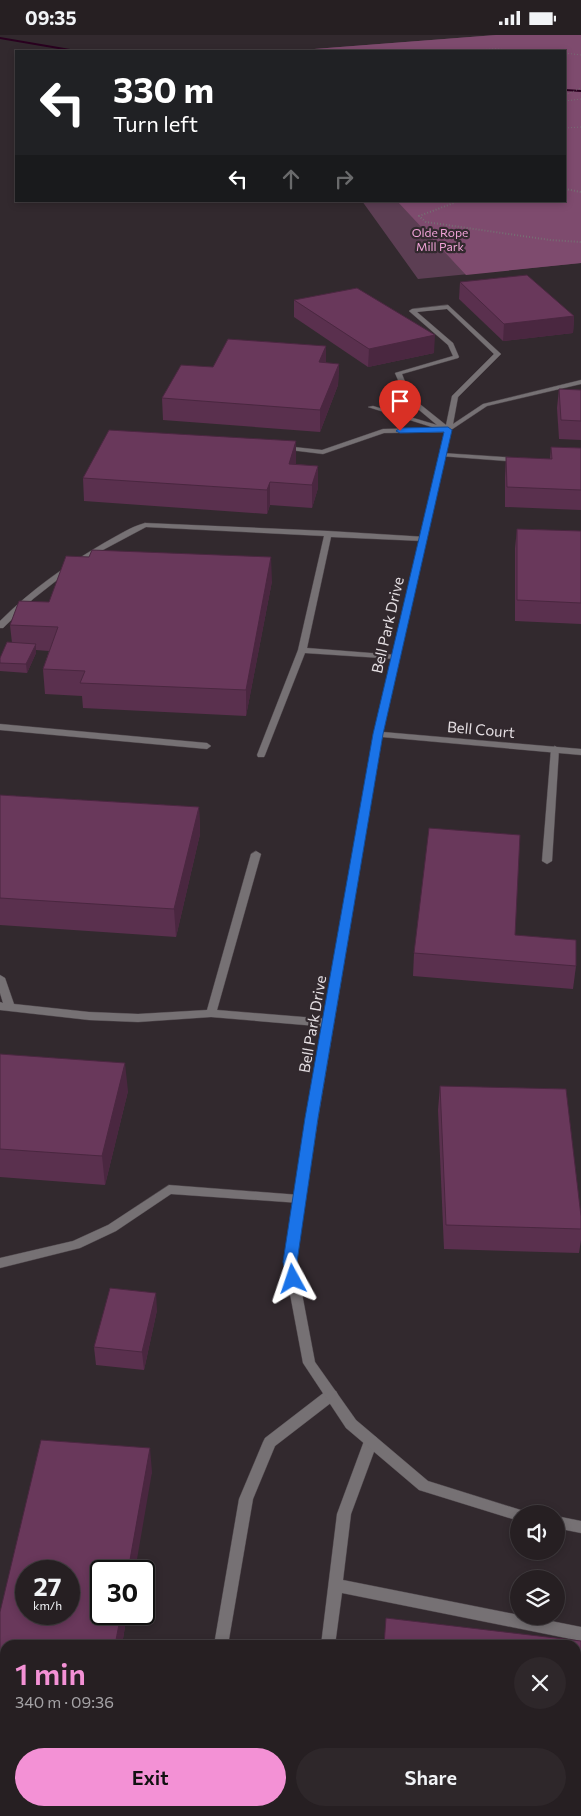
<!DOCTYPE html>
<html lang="en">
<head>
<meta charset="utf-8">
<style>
  :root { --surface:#261f22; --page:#2e272a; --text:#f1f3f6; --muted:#a4a2a5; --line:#423d40; --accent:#f391d5 }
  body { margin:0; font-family:Commissioner,sans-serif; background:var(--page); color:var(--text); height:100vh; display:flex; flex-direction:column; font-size:19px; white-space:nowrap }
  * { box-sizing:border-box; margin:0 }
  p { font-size:16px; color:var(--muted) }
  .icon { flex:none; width:28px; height:28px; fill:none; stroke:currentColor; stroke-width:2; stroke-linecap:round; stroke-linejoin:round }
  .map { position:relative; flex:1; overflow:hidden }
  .drawer { position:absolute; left:0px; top:1605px; width:581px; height:176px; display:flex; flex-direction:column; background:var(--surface); border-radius:15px 15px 0 0; box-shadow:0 2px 8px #0003,0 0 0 1px var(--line) }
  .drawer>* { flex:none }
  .banner { position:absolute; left:15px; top:15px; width:551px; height:152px; border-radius:0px; box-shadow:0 2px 8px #0003,0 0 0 1px var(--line); background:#202124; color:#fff; overflow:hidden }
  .tools { position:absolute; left:510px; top:1470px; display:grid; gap:10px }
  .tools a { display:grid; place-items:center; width:55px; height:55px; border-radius:50%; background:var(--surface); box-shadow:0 2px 8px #0003,0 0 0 1px var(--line); font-size:25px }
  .speed { position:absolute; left:15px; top:1525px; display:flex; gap:10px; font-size:25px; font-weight:700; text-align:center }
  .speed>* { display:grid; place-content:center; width:65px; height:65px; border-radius:50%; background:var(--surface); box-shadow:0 2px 8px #0003,0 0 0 1px var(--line); line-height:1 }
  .speed small { font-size:12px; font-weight:400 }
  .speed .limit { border:2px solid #111; border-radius:8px; background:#fff; color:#111 }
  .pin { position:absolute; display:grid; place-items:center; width:42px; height:42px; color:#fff; margin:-51px -21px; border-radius:50% 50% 50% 0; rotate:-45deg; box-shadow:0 0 5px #0007 }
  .pin .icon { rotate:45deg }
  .me { position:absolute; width:55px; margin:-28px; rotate:355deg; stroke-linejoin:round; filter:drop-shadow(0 0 4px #0008) }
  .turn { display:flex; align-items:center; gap:18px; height:105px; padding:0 15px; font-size:22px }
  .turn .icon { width:65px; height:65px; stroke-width:2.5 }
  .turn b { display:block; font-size:35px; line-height:42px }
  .lanes { display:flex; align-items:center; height:48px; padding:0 15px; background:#0003; justify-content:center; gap:25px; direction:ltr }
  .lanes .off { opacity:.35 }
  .round { display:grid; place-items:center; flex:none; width:52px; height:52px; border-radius:26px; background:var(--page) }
  .head { display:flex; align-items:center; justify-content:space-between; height:85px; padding:0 15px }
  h1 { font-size:30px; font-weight:600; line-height:38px; color:var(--accent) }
  .action { display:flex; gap:10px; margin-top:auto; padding:10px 15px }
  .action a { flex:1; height:58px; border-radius:30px; background:var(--accent); color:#111; font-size:20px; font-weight:600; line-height:58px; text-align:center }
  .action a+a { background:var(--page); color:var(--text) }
  .status { display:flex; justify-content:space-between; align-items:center; height:35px; padding:0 25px; background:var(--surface); direction:ltr }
  .status svg { height:14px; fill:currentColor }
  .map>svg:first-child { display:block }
  .green { fill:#5c3e53 }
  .forest { fill:#7e4b6e }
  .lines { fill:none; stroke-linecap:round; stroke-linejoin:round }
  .stream { fill:#29001f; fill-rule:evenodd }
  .lane-casing { stroke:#4e464b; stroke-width:1 }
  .street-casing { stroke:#4e464b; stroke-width:1 }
  .path-far1 { stroke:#766e73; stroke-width:1; stroke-dasharray:1 2; stroke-linecap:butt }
  .path { stroke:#766e73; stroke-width:2; stroke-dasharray:1 2; stroke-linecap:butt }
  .lane { fill:#767174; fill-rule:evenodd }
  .street { fill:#767174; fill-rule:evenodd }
  .wall { fill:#5a304e }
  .shaded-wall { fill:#4a2740 }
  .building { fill:#69385b; stroke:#4a2740; fill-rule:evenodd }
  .route { fill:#1a73e8; stroke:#114b97 }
  .labels { text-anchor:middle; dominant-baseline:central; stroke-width:4.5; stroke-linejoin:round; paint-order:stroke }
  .far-park-label { font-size:12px; fill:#f1a3d8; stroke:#32292e }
  .street-label { font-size:15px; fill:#e4dee2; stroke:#32292e }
</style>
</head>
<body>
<div class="status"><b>09:35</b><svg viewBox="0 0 49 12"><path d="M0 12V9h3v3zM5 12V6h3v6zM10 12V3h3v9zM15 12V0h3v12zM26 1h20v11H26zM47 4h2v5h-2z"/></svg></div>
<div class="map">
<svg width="581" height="1781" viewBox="0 0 581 1781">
  <rect width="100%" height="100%" fill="#32292e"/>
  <path class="green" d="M496,0H581V228L418,244L362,166H565V16H288Z"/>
  <path class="forest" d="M496,0H581V228L466,240L397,166H565V16H288Z"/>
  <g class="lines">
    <g class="stream">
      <path d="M0,2L76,15L78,16H70L0,4Z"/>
      <path d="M565,54L581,55V57L565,56Z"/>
    </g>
    <g class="lane-casing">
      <g id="lane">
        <path d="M448,270L501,319L458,362L453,389L483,369L581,345V349L487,371L448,397L384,398L323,419L282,414V412L284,411L322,415L383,394L435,393L368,372L373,371L437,390L406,364L395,338L453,321L448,310L409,276L412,274ZM447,274L494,319L452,361L446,390L411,362L402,339L458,323L459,322L453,308L417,277Z"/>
        <path d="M442,418L519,423L522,425L519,427L440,421V419Z"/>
        <path d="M145,488L328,496L426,502L427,504L423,506L331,502L307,613L396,620L400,622L396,624L305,618L265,720L264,722H258L257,720L298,615L324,501L146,492L101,516L66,538L33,564L3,593H0V586C31,555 66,530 104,508C117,501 130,492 145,488Z"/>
        <path d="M0,689L207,708L211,711L207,714L0,695Z"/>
        <path d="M555,711L559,714L552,826L547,829L542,826L551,714Z"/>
        <path d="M256,816L261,819L217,975L328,984L333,988L332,991L328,992L211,982L138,987L89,985L0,975V967L3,968L0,958V940L5,943L14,969L89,977L138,979L207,975L251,819Z"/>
        <path d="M169,1150L300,1160L304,1161L306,1164L304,1167L300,1168L171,1159L116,1196L80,1213L0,1233V1223L73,1206L108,1190Z"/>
        <path d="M331,1355L336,1356L338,1360L336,1364L275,1411L253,1464L228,1610H214L239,1464L263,1407L265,1403L326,1356Z"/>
        <path d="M371,1400L376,1402L378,1406L351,1479L343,1545L519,1580V1581H526L581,1592V1606L342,1558L335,1610H321L337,1479L364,1406L366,1402Z"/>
        <path d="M184,1776H200L199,1781H183Z"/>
      </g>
    </g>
    <g class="street-casing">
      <g id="street">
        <path d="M448,393L451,395L383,697L581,714V720L382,702L318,1083L296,1227L315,1327L356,1385L428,1446L524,1476L525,1479H519V1486L419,1455L346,1393L303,1328L284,1227L306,1083L374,699L445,395Z"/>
        <path d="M556,1481L581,1486V1498L556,1493Z"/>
      </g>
    </g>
    <g class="path-far1">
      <path d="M435,16L497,14L524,16"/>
      <path d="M565,18L581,20"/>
      <path d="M565,60L581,53"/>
      <path d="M565,66L581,64"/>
      <path d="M565,93L581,92"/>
    </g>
    <g class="path">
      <path d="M565,154L581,157"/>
      <path d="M459,166L419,181L426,187L550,205L581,207"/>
    </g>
    <use href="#lane" class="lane"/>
    <use href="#street" class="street"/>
  </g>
  <g class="wall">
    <path d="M460,247L574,281L573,298L503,306L459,264Z"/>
    <path d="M294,265L434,318L368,332L294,282Z"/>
    <path d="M326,311V328L339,329L338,350L320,397L163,385L162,363Z"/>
    <path d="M559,354L581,355V405L559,404L557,373Z"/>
    <path d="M551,412L581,413V475L505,472V442L506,422L550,424Z"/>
    <path d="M296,429L318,431V453L312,473L270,470L267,479L84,466L83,443Z"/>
    <path d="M517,494L581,496V589L515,586V513Z"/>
    <path d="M272,546L246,681L83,673L82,661L45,659L43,634L49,616L36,615V618L27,638L0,636V623L12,608L10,590L49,567Z"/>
    <path d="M0,760L199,772L200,799L176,902L0,890Z"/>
    <path d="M515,900L576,931L573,954L413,941L414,918Z"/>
    <path d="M0,1019L128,1056L105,1150L0,1142Z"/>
    <path d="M440,1051L581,1181V1205L579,1218L444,1214L438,1075Z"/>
    <path d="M157,1275L144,1335L96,1330L94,1312Z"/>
    <path d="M152,1437L101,1579H127L122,1610H5V1641H0V1577Z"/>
    <path d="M370,1776L581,1781H369Z"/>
  </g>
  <g class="shaded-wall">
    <path d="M574,281L573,298L503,306L504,289Z"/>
    <path d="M435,300L434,318L368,332L369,314Z"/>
    <path d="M326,311V332L319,327Z"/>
    <path d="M339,329L338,350L320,397V375Z"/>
    <path d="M296,406V429L290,448L289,429Z"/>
    <path d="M318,431V453L312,473V450Z"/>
    <path d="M270,447V470L267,479V455Z"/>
    <path d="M271,522L272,546L246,681V655Z"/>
    <path d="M36,609V618L27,638L26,629Z"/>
    <path d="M199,772L200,799L176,902L174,874Z"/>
    <path d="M125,1028L128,1056L105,1150L102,1121Z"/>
    <path d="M156,1258L157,1275L144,1335L142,1317Z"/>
    <path d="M150,1413L152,1437L135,1536H128Z"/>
    <path d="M121,1579H127L122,1610H115Z"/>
  </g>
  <g class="building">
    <path d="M527,240L574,281L504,289L460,247Z"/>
    <path d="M357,253L435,300L369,314L294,265Z"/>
    <path d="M228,304L326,311L319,327L339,329L320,375L162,363L181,330L213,332Z"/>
    <path d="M559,354L581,355V386L561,385Z"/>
    <path d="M109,395L296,406L289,429L318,431L312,450L270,447L267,455L83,443Z"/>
    <path d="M551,412L581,413V455L507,452L506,422L552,424Z"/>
    <path d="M517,494L581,496V568L517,565Z"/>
    <path d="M92,515L271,522L246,655L80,648L85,636L43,634L58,592L10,590L19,566L49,567L66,521L89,522Z"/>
    <path d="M7,607L36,609L26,629L0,628V623Z"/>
    <path d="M0,760L199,772L174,874L0,863Z"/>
    <path d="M429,793L520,800L515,900L576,905V931L414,918Z"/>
    <path d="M0,1019L125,1028L102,1121L0,1114Z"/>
    <path d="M440,1051L566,1054L581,1181V1194L446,1190Z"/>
    <path d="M110,1253L156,1258L142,1317L94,1312Z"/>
    <path d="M41,1405L150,1413L128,1536H101V1579H121L115,1610H5V1618H0V1577ZM26,1536H69V1579H26Z"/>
    <path d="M386,1583L581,1606V1781H409L371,1776H576V1610H384Z"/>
  </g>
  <path class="route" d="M448,392L452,395L383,699L318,1083L297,1227L300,1244L298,1248H288L283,1227L305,1083L373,699L444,397L400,398L396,396L400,393Z"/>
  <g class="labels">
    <g class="far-park-label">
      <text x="440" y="197">Olde Rope<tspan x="440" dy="14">Mill Park</tspan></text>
    </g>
    <g class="street-label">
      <text transform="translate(387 590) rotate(-77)">Bell Park Drive</text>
      <text transform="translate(481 694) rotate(5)">Bell Court</text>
      <text transform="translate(312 989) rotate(-80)">Bell Park Drive</text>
    </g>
  </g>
</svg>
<div class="tools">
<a><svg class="icon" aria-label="sound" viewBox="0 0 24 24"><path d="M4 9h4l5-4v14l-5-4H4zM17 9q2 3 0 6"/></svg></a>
<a><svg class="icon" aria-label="layers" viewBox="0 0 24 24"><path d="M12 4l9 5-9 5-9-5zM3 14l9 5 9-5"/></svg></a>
</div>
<div class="speed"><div>27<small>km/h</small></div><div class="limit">30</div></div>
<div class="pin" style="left:400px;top:396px;background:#d93025"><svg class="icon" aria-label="arrive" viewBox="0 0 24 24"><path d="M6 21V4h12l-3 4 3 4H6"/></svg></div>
<svg class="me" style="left:293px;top:1244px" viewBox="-20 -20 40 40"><path d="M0-17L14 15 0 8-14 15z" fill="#1a73e8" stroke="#fff" stroke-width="4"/></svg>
<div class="banner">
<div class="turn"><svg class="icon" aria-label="left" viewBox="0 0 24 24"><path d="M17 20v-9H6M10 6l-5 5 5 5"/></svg><div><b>330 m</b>Turn left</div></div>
<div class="lanes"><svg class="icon" aria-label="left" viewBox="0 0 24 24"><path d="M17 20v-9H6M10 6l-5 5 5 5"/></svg><svg class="icon off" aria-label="ahead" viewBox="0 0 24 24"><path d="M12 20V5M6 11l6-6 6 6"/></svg><svg class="icon off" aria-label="right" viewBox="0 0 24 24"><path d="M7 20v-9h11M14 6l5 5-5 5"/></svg></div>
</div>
<section class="drawer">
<div class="head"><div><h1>1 min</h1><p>340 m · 09:36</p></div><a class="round"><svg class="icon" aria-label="close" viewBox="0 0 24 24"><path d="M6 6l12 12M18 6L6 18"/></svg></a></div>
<div class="action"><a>Exit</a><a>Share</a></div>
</section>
</div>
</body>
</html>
